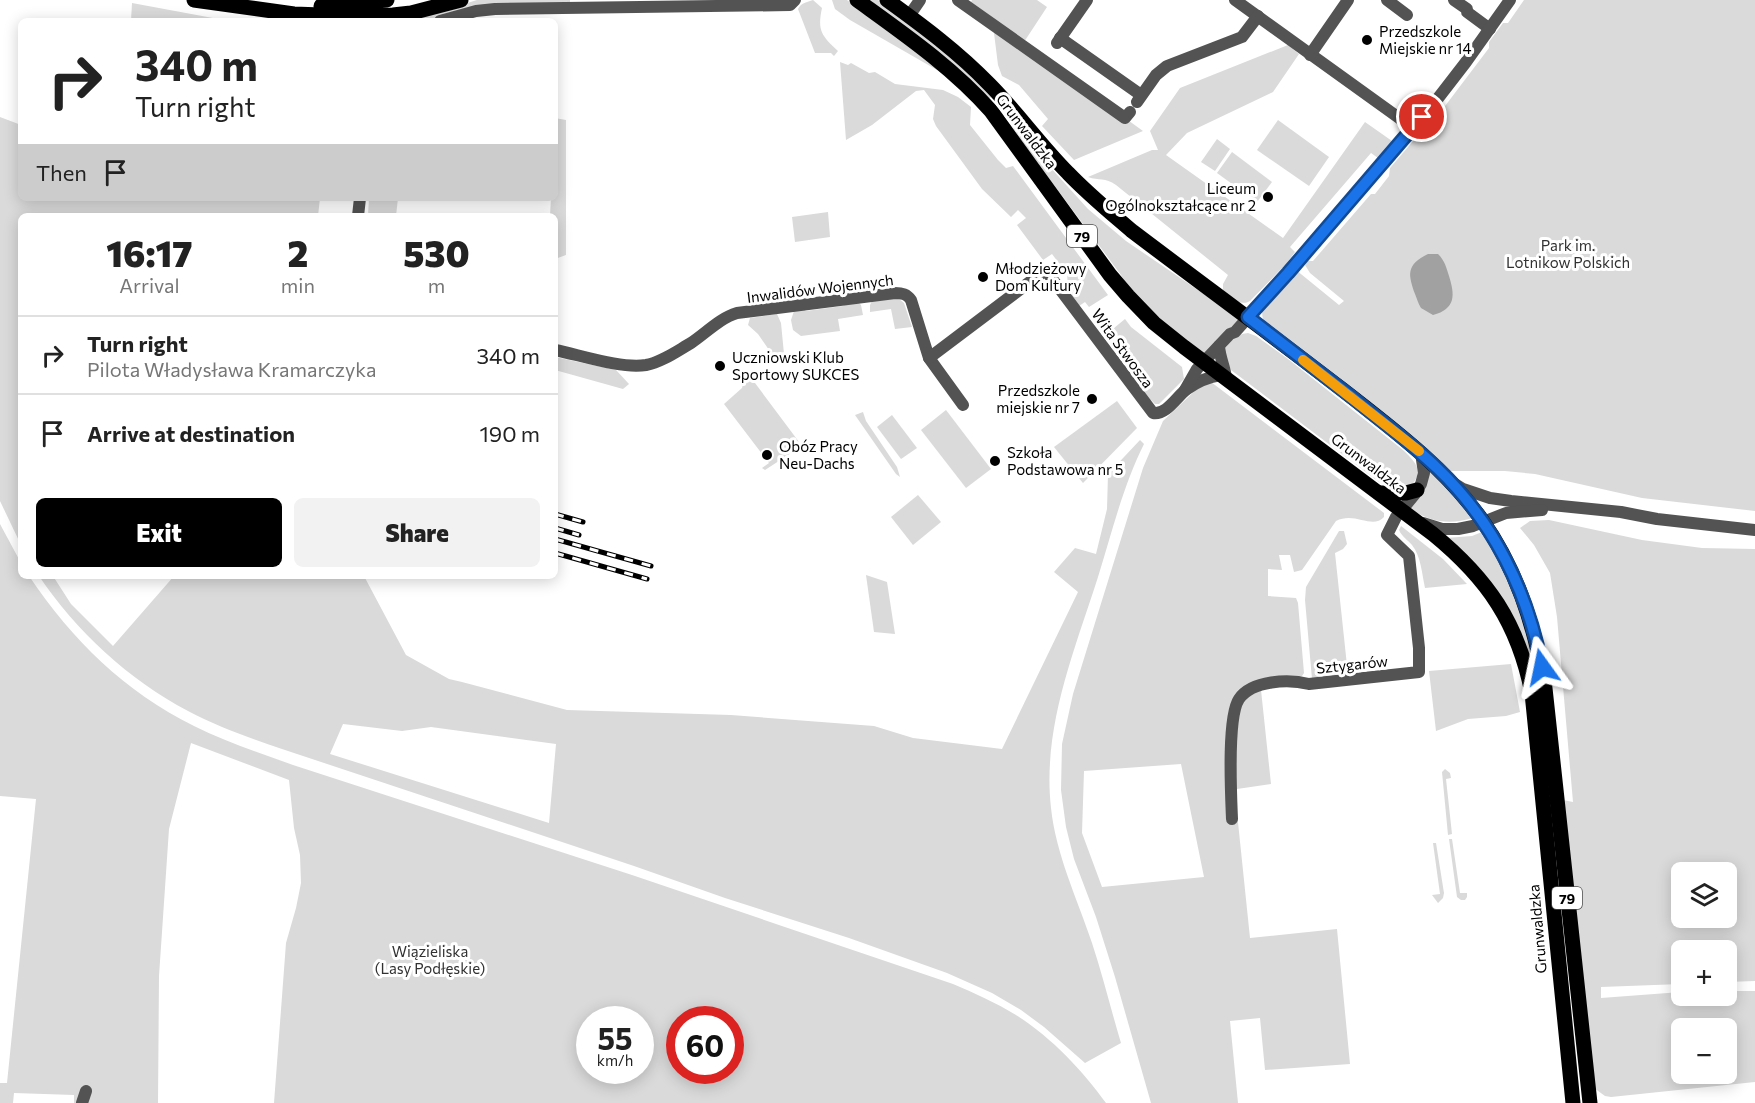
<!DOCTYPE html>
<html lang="en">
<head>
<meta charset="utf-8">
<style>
  :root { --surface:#fff; --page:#f2f2f2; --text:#222; --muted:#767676; --line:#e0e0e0; --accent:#000 }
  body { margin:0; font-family:Commissioner,sans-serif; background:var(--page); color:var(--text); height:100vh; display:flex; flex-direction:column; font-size:22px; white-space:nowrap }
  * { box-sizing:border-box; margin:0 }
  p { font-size:20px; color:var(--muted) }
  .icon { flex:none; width:33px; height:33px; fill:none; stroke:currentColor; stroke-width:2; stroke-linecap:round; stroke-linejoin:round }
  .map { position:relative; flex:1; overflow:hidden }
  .side { position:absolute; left:18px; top:213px; width:540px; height:366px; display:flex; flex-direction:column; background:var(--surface); border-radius:9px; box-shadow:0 3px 15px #0003 }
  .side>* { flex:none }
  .banner { position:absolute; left:18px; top:18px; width:540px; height:183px; border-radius:9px; box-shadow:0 3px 15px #0003; background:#fff; color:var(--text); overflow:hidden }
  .tools { position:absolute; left:1671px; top:862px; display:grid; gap:12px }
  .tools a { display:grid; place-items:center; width:66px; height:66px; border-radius:9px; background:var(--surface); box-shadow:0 3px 15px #0003; font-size:30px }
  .speed { position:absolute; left:576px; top:1006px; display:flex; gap:12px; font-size:30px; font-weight:700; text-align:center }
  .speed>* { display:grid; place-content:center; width:78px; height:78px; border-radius:50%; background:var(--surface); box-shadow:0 3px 15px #0003; line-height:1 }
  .speed small { font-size:15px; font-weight:400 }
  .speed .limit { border:9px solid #d22; background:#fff; color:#111 }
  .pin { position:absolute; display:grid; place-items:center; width:51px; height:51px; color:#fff; margin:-26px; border:3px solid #fff; border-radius:50%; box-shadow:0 2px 6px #0007 }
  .me { position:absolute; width:66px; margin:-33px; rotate:348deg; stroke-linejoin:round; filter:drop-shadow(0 0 4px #0008) }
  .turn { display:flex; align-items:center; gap:21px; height:126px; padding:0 18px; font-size:27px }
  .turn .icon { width:78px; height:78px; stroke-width:2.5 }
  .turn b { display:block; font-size:42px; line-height:51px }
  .then { display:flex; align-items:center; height:57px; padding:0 18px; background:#0003; gap:12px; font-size:22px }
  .eta { display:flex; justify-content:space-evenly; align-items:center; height:102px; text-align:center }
  .eta b { font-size:36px; font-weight:800; line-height:42px }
  .primary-button { display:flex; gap:12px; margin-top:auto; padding:12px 18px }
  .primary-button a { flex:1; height:69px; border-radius:9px; background:var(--accent); color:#fff; font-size:24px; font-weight:800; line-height:69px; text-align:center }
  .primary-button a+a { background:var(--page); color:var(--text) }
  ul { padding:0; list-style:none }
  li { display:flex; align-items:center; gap:18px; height:78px; padding:0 18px; border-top:2px solid var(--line) }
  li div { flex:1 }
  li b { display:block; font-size:22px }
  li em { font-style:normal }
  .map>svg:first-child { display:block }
  .green { fill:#dadada; fill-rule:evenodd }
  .water { fill:#a1a1a1 }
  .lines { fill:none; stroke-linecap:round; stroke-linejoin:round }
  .minor { stroke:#535353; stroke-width:12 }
  .major { stroke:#000; stroke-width:15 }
  .rail-casing { stroke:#000; stroke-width:5 }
  .rail { stroke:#fff; stroke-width:3; stroke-dasharray:9; stroke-linecap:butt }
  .route-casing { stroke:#114b97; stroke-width:15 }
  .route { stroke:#1a73e8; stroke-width:10 }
  .slow { stroke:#f59e0b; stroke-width:10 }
  .poi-dot { fill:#000; stroke:#fff; stroke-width:2 }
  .labels { text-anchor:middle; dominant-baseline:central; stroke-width:6; stroke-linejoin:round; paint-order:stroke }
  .shield { fill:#fff; stroke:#4c4c4c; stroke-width:1.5 }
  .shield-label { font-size:14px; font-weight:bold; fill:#000 }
  .poi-label { font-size:15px; fill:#000; stroke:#fff; text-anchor:start }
  .street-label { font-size:15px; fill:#000; stroke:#fff }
  .park-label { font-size:15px; fill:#313131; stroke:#fff }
</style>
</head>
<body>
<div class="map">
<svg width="1755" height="1103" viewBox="0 0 1755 1103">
  <rect width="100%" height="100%" fill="#fff"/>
  <g class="green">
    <path d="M477,0H570V3L440,17L422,21H365L458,6Z"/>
    <path d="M813,0L822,8C817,31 822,36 838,51L834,56L831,53H815L798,9C801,3 807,2 813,0Z"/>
    <path d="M832,0H847L940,70H937L850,20L835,9Z"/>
    <path d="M868,0H878L929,37L993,96L988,99Z"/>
    <path d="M972,0H1037L1047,7L1024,42L1125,118L1143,131L1074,160L1042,126L1048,119L1019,85L1002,76L998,65L992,17L971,2Z"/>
    <path d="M1524,0H1755V511L1642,498L1535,474L1505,471H1450L1265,323C1262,317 1261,313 1264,307L1296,270L1339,305L1344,301L1310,273L1305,265L1308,261H1313L1371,194H1375L1389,176L1390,168L1425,127L1432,126L1438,118L1439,114L1489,48V42L1503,23H1508Z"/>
    <path d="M132,3L229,21H131Z"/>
    <path d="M1288,45L1299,54L1273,92L1187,133L1166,155L1283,238L1365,122L1392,141L1378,158L1371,153L1290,247L1295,252L1286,264L1250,301C1240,307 1230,297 1223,290V284L1228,275L1116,185C1105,177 1099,181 1088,177L1152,150H1158L1150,131L1180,88Z"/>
    <path d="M840,62L848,65L851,63L869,73L875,72L895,84L943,90L958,97L971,107L970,125L998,160L1006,168L1013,166L1108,295L1089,307L1085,302L1079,306L1071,296L1073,294L1068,287L1067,274L1052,254L1043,260L1017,225L1026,218L1018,210L1011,217L982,189L936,126L933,119L935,105L924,90L916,91L872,125L846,140Z"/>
    <path d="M0,117L21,125V198H320L318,216H21V509L18,514L21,520V545L0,501Z"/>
    <path d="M555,118L566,120V255L555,259V216H550L551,198H555Z"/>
    <path d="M1278,120L1329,157L1309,186L1257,150Z"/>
    <path d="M1015,123L1050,167L1088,209L1126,241L1239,318L1236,323L1225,332L1205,356L1175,333L1131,292L1121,275L1025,146L1012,126Z"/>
    <path d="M1217,139L1230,149L1215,171L1201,162Z"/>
    <path d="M1232,152L1272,182L1257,202L1217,173Z"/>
    <path d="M369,198H398L396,216H368Z"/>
    <path d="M828,212L830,237L795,242L792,217Z"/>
    <path d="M898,298L904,303L912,327L895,329L891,309L870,312V305L872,301Z"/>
    <path d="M846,303H859L861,305L863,315L838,319L840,331L801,336L793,330L791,320L794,311L802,308L806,311L843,306Z"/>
    <path d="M777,314L781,323L784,354L778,363L758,334L748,325L750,318Z"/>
    <path d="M1125,319L1131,327L1182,367L1184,379L1159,404H1155L1151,400L1149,401L1139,386L1144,381L1108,333Z"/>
    <path d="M1248,333L1256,336L1288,359L1403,450C1415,462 1425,470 1411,486L1390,488L1379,482L1231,370L1223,353C1228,342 1235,334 1248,333Z"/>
    <path d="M555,357L616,370L629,384L623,389L555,370Z"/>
    <path d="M749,375L802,446L765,470L762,468L769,463L724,404L742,388L744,380Z"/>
    <path d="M1211,382L1384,513V517C1372,530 1355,511 1336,521L1302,570L1294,572L1290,555H1279L1282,570L1268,569V596L1296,598L1298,603L1304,673L1302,676L1261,690L1271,784L1237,789L1236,803L1250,938L1337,929L1350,1064L1265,1070L1260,1018L1230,1021L1238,1103H1151L1115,977L1096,917L1074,859L1066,827L1061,790L1062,744L1073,694L1143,468L1163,421L1201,385ZM1181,764L1204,877L1102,887L1082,833L1084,771Z"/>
    <path d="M1117,401L1137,428L1083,483L1054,447Z"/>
    <path d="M946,410L991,469L966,488L921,430Z"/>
    <path d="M863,412L866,421L897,467L900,477L896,474L855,415Z"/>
    <path d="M892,415L917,448L901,459L877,427Z"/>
    <path d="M1140,440L1144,444C1123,486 1112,532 1098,577C1074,652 1042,728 1051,808C1056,855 1077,898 1092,943C1103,976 1111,1010 1121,1043L1085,1063L1044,1027L1021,1010L992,993L947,973L849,938L725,898L634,866L282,749C250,738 218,727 188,711C129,680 76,631 39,576H53L71,604L113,646L174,576H364L406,655L449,679L462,682L567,710L731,715L874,726L913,738L1002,749L1078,592L1054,572L1075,548L1096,554L1107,509L1108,474ZM343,724L402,731L431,727L556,744L549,823L330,754Z"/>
    <path d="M1429,468L1473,518C1449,525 1431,522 1410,509C1418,497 1430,484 1429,468Z"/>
    <path d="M918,495L941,522L913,545L891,517Z"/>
    <path d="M1549,520L1642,540L1702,548L1755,549V981L1727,982L1726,951H1682L1681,984L1601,987V998L1681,992L1682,996H1726L1727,991H1755V1082L1611,1097L1605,1096L1594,1088L1563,800L1573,802L1557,617L1550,573L1534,545L1520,528L1530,521ZM1682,873H1726V918H1682ZM1682,1029H1726V1074H1682Z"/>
    <path d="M0,524L21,563V576H29C73,641 124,691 194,726C226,742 260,753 293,765L632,875L953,984C975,993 996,1003 1016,1015C1051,1037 1082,1070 1106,1103H274L286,943L296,908L301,883L300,855L294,828L289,780L191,743L169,829L159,976L158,1103H74V1095L14,1093L13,1103H0V1083H7L36,799L0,796ZM590,1020H640V1071H590ZM680,1020H730V1071H680Z"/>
    <path d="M1401,526L1443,559L1467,584L1425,588C1422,574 1421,556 1412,545C1408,540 1402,537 1399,530Z"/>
    <path d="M1339,531H1344L1347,544L1343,549L1335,553L1348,675L1312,679L1305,600L1306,587Z"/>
    <path d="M1482,532L1497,556L1524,619L1542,704L1531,663L1446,538L1472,536Z"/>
    <path d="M866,575L887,582L895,634L874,632Z"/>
    <path d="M1511,664L1520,712L1506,716L1468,719L1436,731L1429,671Z"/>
    <path d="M1445,769L1450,773L1451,778L1446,779L1452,834L1448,835L1442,772Z"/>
    <path d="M1449,839H1452L1460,893H1467V897L1465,900H1461L1457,897Z"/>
    <path d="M1433,843H1436L1444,893L1443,898L1438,903L1432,895L1440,894Z"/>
  </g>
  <path class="water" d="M1428,254H1438C1445,261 1446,267 1449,276C1455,295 1456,309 1433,315L1421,308C1418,303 1417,299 1415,294C1408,274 1406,265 1428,254Z"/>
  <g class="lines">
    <g class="minor">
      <path d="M958,0L1125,118L1130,112"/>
      <path d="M1235,0L1413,128"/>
      <path d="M1387,0L1407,15"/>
      <path d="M1454,0L1467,9V12L1490,29"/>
      <path d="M909,16L920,0"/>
      <path d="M440,21L476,11L495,9L790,5L795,0"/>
      <path d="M1060,38L1141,95"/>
      <path d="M1057,43L1087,0"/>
      <path d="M1310,55L1348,0"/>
      <path d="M1137,102L1156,75L1167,66L1242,37L1258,16"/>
      <path d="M358,216L360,198"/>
      <path d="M1219,346C1220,359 1225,367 1226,378"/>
      <path d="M555,350C580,355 621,369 646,365C662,362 677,351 691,343C706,333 720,318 737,313L895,293C902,293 907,294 911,300L929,358L963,405"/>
      <path d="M929,358L1043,272H1047L1153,413C1167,415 1177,396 1187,389C1198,381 1208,377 1221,375"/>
      <path d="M1185,390L1197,369L1230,334L1235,332L1288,273L1432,106L1466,62L1510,0"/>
      <path d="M1455,484L1463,489L1490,498L1511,501L1621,512L1657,519L1755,530"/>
      <path d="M1423,523L1442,529H1458L1473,526L1506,513L1542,510"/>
      <path d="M1232,819C1231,794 1227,717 1239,699C1252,680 1289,679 1309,684L1419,672V648L1409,556L1387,535L1396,517L1415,494L1421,484L1424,473L1421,453"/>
      <path d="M82,1103L86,1091"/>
    </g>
    <g class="major">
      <path d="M194,0L294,14L349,16L393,15L411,13L461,0"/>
      <path d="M857,0C904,34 952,67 991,111L1110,275L1128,296L1154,323L1184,347L1433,534C1488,579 1518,623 1532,693L1573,1103"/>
      <path d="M887,0C923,26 958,52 989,84C1017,112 1040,145 1068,173C1088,194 1110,212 1132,231C1202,284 1273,336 1343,390C1393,429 1444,467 1482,520C1516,568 1533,622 1544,679L1590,1103"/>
      <path d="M321,6L387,0"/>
      <path d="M1379,493H1406L1417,490"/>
    </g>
    <g class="rail-casing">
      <g id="rail">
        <path d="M555,514L583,522"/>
        <path d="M555,528L579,535"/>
        <path d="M555,539L651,566"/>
        <path d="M555,553L647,579"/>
      </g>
    </g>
    <use href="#rail" class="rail"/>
  </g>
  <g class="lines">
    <g class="route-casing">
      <path id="route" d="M1422,117L1288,273L1248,317C1283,344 1318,371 1353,398C1381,421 1411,443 1437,468C1493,521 1528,592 1542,667"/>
    </g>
    <use href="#route" class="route"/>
    <path class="slow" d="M1303,360L1419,451"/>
  </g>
  <g class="poi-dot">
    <circle cx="1367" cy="40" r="6"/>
    <circle cx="1268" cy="197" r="6"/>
    <circle cx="983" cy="277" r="6"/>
    <circle cx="720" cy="366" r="6"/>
    <circle cx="1092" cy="399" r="6"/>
    <circle cx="767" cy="455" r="6"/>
    <circle cx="995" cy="461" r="6"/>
  </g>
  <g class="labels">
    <g class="shield">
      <rect x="1067" y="225" width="30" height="22" rx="4.5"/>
      <rect x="1552" y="887" width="30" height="22" rx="4.5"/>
    </g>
    <g class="shield-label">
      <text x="1082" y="236">79</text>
      <text x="1567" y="898">79</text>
    </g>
    <g class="poi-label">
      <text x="1379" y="31">Przedszkole<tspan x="1379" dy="17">Miejskie nr 14</tspan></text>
      <text x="1256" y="188" text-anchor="end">Liceum<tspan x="1256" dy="17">Ogólnokształcące nr 2</tspan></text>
      <text x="995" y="268">Młodzieżowy<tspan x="995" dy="17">Dom Kultury</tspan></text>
      <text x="732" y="357">Uczniowski Klub<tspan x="732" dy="17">Sportowy SUKCES</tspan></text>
      <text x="1080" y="390" text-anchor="end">Przedszkole<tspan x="1080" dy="17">miejskie nr 7</tspan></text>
      <text x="779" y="446">Obóz Pracy<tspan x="779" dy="17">Neu-Dachs</tspan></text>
      <text x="1007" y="452">Szkoła<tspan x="1007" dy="17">Podstawowa nr 5</tspan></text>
    </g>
    <g class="street-label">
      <text transform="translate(1027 131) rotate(53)">Grunwaldzka</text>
      <text transform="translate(820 288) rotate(-7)">Inwalidów Wojennych</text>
      <text transform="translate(1123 348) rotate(54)">Wita Stwosza</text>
      <text transform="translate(1369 463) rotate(37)">Grunwaldzka</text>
      <text transform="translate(1352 664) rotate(-6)">Sztygarów</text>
      <text transform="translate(1537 929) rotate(-95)">Grunwaldzka</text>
    </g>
    <g class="park-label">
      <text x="1568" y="245">Park im.<tspan x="1568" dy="17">Lotnikow Polskich</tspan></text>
      <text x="430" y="951">Wiązieliska<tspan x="430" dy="17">(Lasy Podłęskie)</tspan></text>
    </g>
  </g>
</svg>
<div class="tools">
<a><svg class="icon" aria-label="layers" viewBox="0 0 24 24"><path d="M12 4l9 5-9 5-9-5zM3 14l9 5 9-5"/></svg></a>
<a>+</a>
<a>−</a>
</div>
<div class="speed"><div>55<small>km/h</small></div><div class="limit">60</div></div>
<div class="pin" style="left:1422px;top:117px;background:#d93025"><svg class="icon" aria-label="arrive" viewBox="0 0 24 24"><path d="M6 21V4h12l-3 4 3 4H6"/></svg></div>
<svg class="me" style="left:1542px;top:667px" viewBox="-20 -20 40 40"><path d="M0-17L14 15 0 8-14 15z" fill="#1a73e8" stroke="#fff" stroke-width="4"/></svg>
<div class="banner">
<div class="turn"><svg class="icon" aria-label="right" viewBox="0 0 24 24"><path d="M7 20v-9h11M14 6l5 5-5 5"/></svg><div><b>340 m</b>Turn right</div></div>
<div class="then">Then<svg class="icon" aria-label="arrive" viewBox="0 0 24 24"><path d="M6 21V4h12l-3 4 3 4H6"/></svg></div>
</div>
<section class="side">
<div class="eta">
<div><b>16:17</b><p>Arrival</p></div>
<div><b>2</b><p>min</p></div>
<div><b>530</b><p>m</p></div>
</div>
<ul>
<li><svg class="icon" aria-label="right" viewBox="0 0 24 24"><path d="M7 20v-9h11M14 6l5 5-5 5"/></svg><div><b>Turn right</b><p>Pilota Władysława Kramarczyka</p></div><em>340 m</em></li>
<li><svg class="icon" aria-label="arrive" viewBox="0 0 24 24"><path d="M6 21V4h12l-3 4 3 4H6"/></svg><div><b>Arrive at destination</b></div><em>190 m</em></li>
</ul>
<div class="primary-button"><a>Exit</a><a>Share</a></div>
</section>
</div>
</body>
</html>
